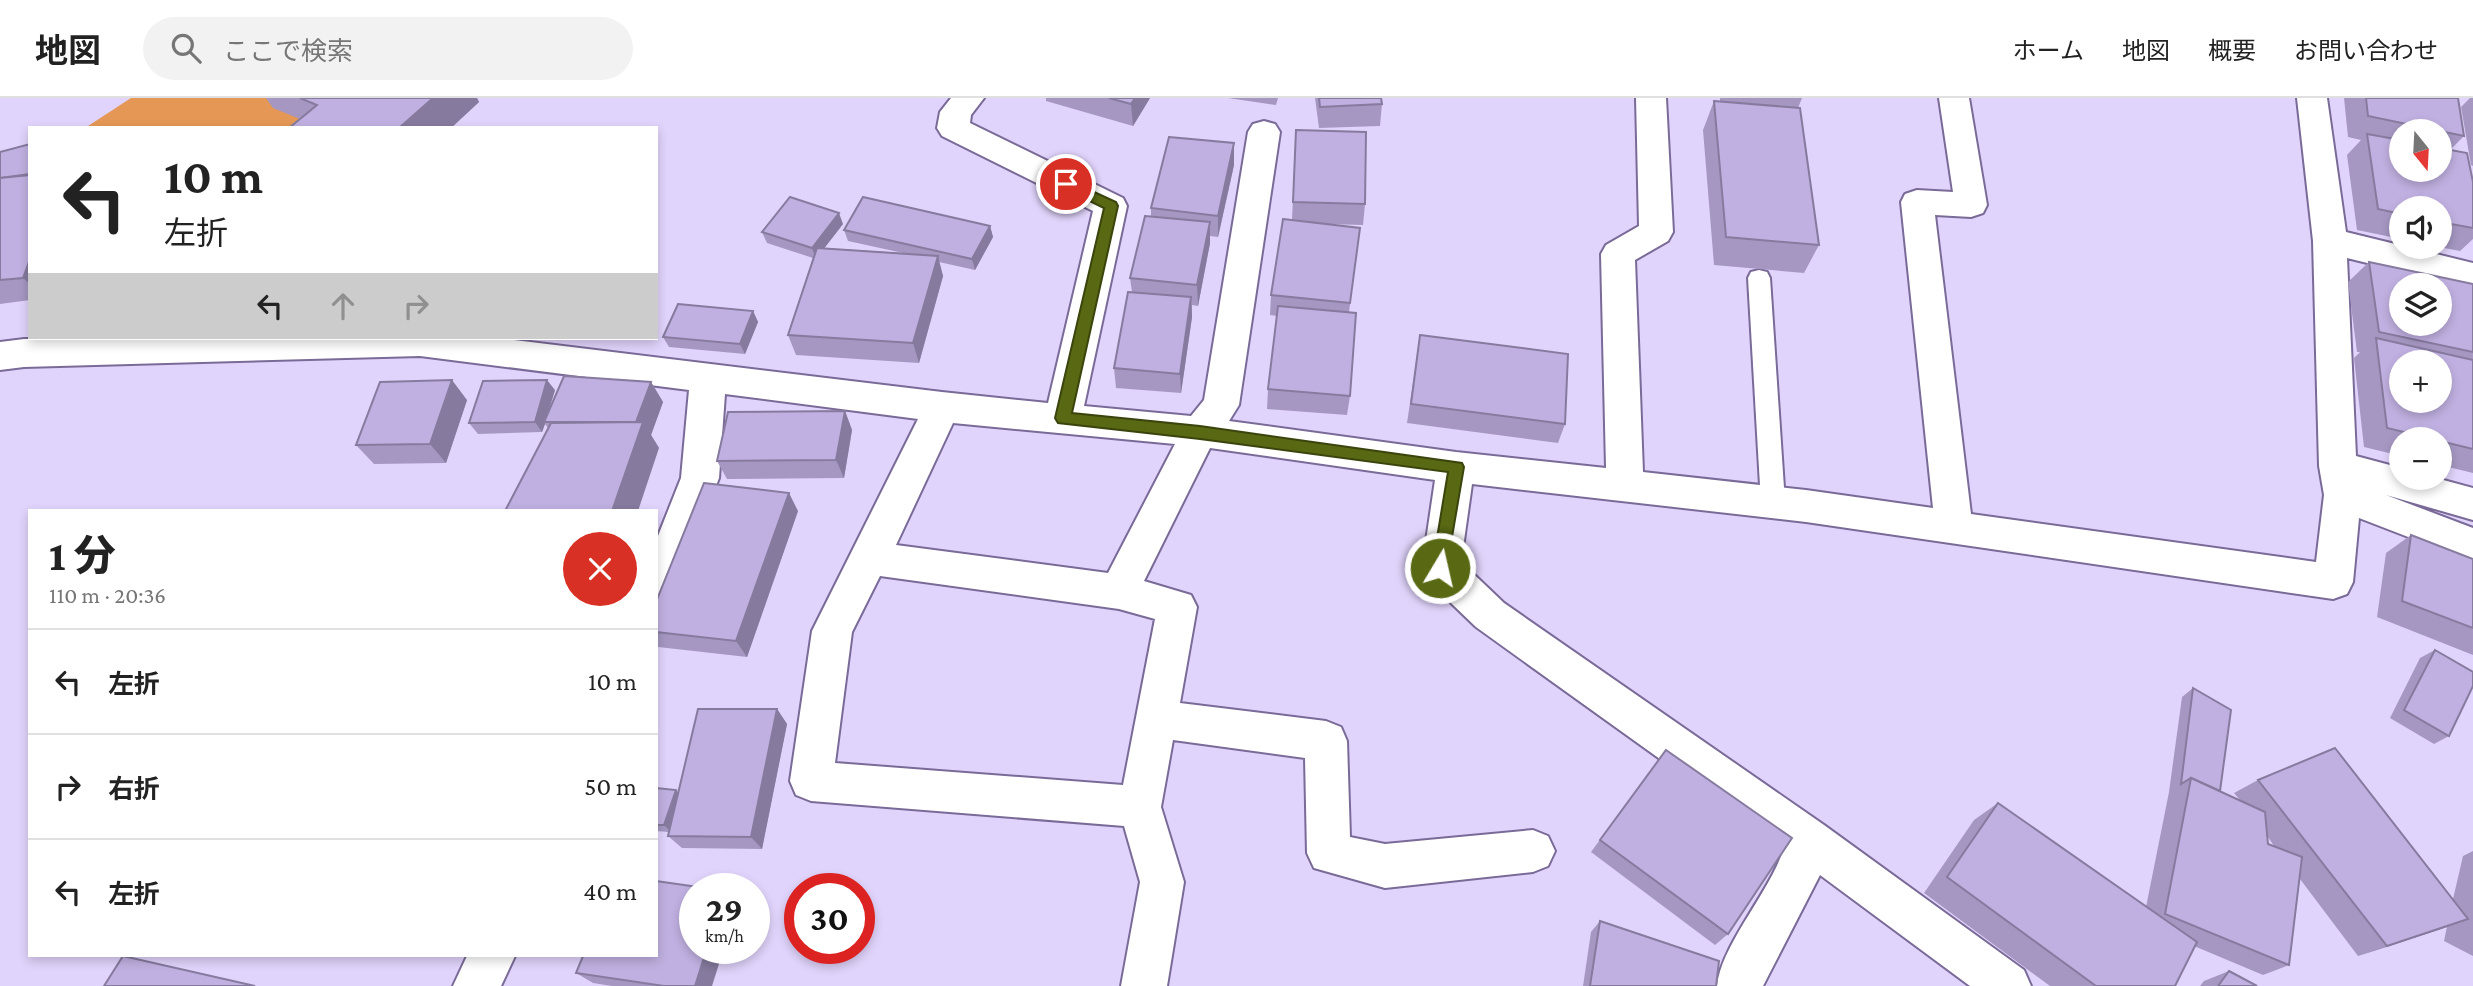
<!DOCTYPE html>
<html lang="ja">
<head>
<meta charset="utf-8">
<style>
  :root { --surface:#fff; --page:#f2f2f2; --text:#222; --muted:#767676; --line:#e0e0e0 }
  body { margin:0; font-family:"Crimson Pro","Noto Sans JP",serif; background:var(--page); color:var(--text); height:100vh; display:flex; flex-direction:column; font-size:26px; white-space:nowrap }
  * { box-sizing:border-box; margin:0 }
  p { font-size:23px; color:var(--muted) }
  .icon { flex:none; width:38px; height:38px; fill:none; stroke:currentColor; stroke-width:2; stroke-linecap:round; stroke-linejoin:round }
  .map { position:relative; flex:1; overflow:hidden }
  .drawer { position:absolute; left:28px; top:411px; width:630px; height:448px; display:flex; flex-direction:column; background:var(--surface); border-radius:0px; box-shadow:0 4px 10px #0003 }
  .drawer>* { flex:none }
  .guide { position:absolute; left:28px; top:28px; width:630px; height:214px; border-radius:0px; box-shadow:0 4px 10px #0003; background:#fff; color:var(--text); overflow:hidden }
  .needle { width:46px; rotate:162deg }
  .controls { position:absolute; left:2389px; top:21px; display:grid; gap:14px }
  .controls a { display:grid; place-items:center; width:63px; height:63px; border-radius:50%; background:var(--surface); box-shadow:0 4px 10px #0003; font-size:35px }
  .speed { position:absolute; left:679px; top:775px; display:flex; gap:14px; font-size:35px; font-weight:700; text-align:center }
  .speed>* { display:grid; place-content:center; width:91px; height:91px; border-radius:50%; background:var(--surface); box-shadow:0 4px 10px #0003; line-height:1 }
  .speed small { font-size:18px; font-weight:400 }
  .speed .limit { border:10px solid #d22; background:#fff; color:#111 }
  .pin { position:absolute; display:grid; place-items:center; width:60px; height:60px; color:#fff; margin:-30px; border:4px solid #fff; border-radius:50%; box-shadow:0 2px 7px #0007 }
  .me { position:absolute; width:77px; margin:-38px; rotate:9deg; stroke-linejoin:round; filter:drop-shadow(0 0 5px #0008) }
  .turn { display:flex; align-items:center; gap:24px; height:147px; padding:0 21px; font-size:32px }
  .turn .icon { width:91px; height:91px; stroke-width:2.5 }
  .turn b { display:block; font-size:49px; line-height:60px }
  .lanes { display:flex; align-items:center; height:66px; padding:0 21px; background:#0003; justify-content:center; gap:35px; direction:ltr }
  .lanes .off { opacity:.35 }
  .round { display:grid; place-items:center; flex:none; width:74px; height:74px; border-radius:37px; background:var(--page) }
  .overview { display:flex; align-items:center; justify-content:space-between; height:119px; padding:0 21px }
  h1 { font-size:42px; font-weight:800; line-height:52px }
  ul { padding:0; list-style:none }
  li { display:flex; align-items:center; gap:21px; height:105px; padding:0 21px; border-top:2px solid var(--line) }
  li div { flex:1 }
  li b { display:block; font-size:26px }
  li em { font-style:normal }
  header { display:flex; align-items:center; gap:42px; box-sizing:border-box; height:98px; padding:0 35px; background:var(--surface); border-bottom:2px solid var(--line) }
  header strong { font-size:33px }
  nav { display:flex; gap:38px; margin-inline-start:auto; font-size:24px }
  .search { width:490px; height:63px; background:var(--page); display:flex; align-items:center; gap:18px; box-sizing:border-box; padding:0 24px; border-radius:38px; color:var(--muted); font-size:26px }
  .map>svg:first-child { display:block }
  .green { fill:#e59856 }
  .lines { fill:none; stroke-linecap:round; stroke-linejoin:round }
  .lane-casing { stroke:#7a6a97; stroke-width:4 }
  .street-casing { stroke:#7a6a97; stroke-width:4 }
  .lane { fill:#fff; fill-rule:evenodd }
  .street { fill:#fff; fill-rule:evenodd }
  .wall { fill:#a597c2; fill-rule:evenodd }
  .shaded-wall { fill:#867b9e }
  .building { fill:#c0b0e1; stroke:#867b9e; stroke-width:2; fill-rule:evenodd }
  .route { fill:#596913; stroke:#3a440c; stroke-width:2 }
</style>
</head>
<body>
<header>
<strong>地図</strong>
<div class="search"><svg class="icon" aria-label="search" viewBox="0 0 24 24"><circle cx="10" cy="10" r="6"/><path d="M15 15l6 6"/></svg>ここで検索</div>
<nav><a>ホーム</a><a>地図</a><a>概要</a><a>お問い合わせ</a></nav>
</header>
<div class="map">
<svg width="2473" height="888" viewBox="0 0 2473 888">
  <rect width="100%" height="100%" fill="#e1d4fc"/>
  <path class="green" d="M131,0H286L323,30H85Z"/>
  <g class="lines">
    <g class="lane-casing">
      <path id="lane" d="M1759,172L1767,174L1770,180L1785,405L1782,412L1773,415L1764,412L1761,405L1748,180L1751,174Z"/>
    </g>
    <g class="street-casing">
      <g id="street">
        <path d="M951,0H984L971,17L970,25L1123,100L1127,108L1084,308L1191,318L1204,302L1248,34L1253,26L1264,23L1275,26L1280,34L1239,307L1229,323L1456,354L1606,370L1601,156L1606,147L1639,128L1636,0H1666L1673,134L1668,143L1635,162L1643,374L1806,392L1933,410L1901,104L1905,96L1917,92L1953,94L1939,0H1969L1987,107L1983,115L1971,119L1935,117L1971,416L2316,464L2324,397L2319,368L2313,143L2297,0H2327L2346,134L2473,165V191L2347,160L2356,358L2401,370V380H2436L2473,390V422L2386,397L2473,430V464L2359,420L2353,484L2347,496L2333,501L1806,424L1472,386L1461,464L1504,505L1824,727L2024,872L2031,888H1970L1820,777L1763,888H1717C1721,847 1770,794 1784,750L1476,529L1427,482L1422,470L1435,382L1210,350L1144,483L1191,497L1197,509L1180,605L1326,623L1341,629L1347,643L1350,739L1385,746L1533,732L1548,738L1555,753L1548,768L1533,774L1385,790L1314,770L1307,755L1305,660L1173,642L1161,709L1184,784L1167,888H1121L1140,784L1124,728L811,703L796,697L790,683L812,533L918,321L725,296L719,380L670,505L656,510V443L681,380L689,292L420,258L24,269L0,272V244L24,241L497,240L942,294L1048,305L1093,113L942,38L937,30L940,14ZM953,325L1175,346L1108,475L896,447ZM880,478L1119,511L1155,521L1123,687L835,665L852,534Z"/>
        <path d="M467,858H515L501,888H453Z"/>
      </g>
    </g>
    <use href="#lane" class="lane"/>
    <use href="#street" class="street"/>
  </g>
  <g class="wall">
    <path d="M266,0H477L479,4L451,30H289L300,21L273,10Z"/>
    <path d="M1046,0H1150L1133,28L1046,3Z"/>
    <path d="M1228,0H1278L1276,7Z"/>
    <path d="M1315,0H1381L1382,6L1380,28L1319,30Z"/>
    <path d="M1720,0H1802L1798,10L1819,147L1804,175L1714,167L1703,32L1714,3L1720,4Z"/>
    <path d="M2344,0H2458L2464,38L2450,52L2473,84V143V141L2460,153L2439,149L2440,110H2401V141L2357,132L2347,57L2361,42L2348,39ZM2401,33H2440V72H2401Z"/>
    <path d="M2470,0H2473V68L2471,67L2461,9Z"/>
    <path d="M1296,32L1365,106L1363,127L1326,126L1360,130L1349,214L1350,298L1347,317L1267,311L1268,291L1277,218L1270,217L1271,197L1292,122Z"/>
    <path d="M1234,45V67L1218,139L1210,138V145L1198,208L1192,207V219L1181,295L1116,290L1114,270L1132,194L1130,180L1151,119V110Z"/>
    <path d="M30,46V202L0,206V54Z"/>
    <path d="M843,126L824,150L903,155L848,143L844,132L990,128L993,139L975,172L939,164L943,178L919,265L796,257L788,237L813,160L767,145L762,134Z"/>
    <path d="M2369,164L2473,186V375L2440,367V341H2401V358L2364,349L2354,260L2360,254H2357L2348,184Z"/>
    <path d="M753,213L758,224L745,256L669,249L663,239Z"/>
    <path d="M1420,237L1565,326L1558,345L1407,325Z"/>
    <path d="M651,284L663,304L651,337L659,350L548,330L545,326L542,334L478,336L469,325L555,292L549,312Z"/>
    <path d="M467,302L446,365L374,366L356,347Z"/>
    <path d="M845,313L852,332L844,380L727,381L717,363Z"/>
    <path d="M798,413L747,559L658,549L656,547V504Z"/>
    <path d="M2411,437L2473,461V557L2377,519L2386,455Z"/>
    <path d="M2435,552L2449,638L2434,646L2390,620L2420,560Z"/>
    <path d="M2193,590L2220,693L2240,702L2234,695L2258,682L2453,801L2463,758L2473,753V858L2444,843L2447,829L2358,858L2300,781L2289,867L2263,877L2194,848L2175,888H2050L1924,795L1974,722L1998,705L2146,809L2169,694L2182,599ZM2268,739L2274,748L2268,746Z"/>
    <path d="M777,611L787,626L762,751L682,750L668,738L669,734L656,733V690L678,695Z"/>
    <path d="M1666,652L1728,836L1715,847L1591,754Z"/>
    <path d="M1600,823L1716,888H1583L1591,834Z"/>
    <path d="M2229,873L2257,888H2200L2204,883Z"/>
    <path d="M576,875L712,888H612L593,885Z"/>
  </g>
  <g class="shaded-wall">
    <path d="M433,0H477L479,4L451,30H399Z"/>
    <path d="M1135,0H1150L1133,28L1131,6Z"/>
    <path d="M1234,45V67L1218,139V118Z"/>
    <path d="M839,115L843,126L816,161L812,150Z"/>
    <path d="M1210,124V145L1198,208L1197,187Z"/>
    <path d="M990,128L993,139L975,172L972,161Z"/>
    <path d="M938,158L943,178L919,265L913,245Z"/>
    <path d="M30,161V186L23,180Z"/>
    <path d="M1191,199L1192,219L1181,295L1180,276Z"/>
    <path d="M753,213L758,224L745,256L740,246Z"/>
    <path d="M452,282L467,302L446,365L430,346Z"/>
    <path d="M547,282L555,292L545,324H544L545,326L542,334L535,324Z"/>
    <path d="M651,284L663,304L651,337L659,350L638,413H612L633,331Z"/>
    <path d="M845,313L852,332L844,380L836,362Z"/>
    <path d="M789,395L798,413L747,559L736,543Z"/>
    <path d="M777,611L787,626L762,751L751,739Z"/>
    <path d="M676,692L683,699L671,734L664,727Z"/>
    <path d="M2468,821L2438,832L2358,858L2387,848Z"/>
    <path d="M707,850H724L712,888H695Z"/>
  </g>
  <g class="building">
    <path d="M300,0H433L399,30H289L317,7Z"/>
    <path d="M1109,0H1135L1131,6Z"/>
    <path d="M1319,0H1381L1382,6L1320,9Z"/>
    <path d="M2366,0H2458L2464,38L2368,18Z"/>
    <path d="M1714,3L1800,10L1819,147L1726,139Z"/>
    <path d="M1296,32L1366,34L1365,106L1293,104Z"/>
    <path d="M2367,36L2401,42V72H2440V50L2467,55L2473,84V130L2440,124V110H2401V116L2378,111Z"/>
    <path d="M1169,39L1234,45L1218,118L1151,110Z"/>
    <path d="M30,46V76L0,80V54Z"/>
    <path d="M30,77V161L23,180L0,182V80Z"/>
    <path d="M790,99L839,115L812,150L762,134Z"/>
    <path d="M863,99L990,128L972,161L844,132Z"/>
    <path d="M1145,118L1210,124L1197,187L1130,180Z"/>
    <path d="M1283,121L1360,130L1350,205L1271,197Z"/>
    <path d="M817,150L938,158L913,245L788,237Z"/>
    <path d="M2369,164L2473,186V254L2379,234ZM2401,187H2440V226H2401Z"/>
    <path d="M1128,194L1191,199L1180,276L1114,270Z"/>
    <path d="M678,206L753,213L740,246L663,239Z"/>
    <path d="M1278,208L1356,215L1350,298L1268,291Z"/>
    <path d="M1420,237L1568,256L1565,326L1411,306Z"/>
    <path d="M2376,240L2473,262V351L2440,343V341H2433L2387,330ZM2401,264H2440V303H2401Z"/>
    <path d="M564,278L651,284L636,324H544Z"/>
    <path d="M452,282L430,346L356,347L380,284Z"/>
    <path d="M547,282L535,324L469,325L483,283Z"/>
    <path d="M845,313L836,362L717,363L728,314Z"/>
    <path d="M643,324L612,413H505L551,325Z"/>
    <path d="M704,385L789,395L736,543L656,534V504Z"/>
    <path d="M2411,437L2473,461V530L2402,503Z"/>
    <path d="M2435,552L2473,574V588L2449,638L2404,612Z"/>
    <path d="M2193,590L2231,612L2220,693L2191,680L2181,686Z"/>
    <path d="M698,611H777L751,739L668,738Z"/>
    <path d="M2335,650L2468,821L2387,848L2258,682Z"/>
    <path d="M1666,652L1792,740L1728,836L1600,742Z"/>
    <path d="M2191,680L2265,714L2268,746L2302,759L2289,867L2165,816Z"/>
    <path d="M656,690L676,692L664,727H656Z"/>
    <path d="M1998,705L2197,844L2175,888H2096L1947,779Z"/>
    <path d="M656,783L712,791H695V850H707L695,888H664L576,875L583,858H656Z"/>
    <path d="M1600,823L1719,863L1716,888H1590Z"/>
    <path d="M123,858L255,888H104Z"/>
    <path d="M2229,873L2257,888H2218Z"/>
  </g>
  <path class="route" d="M1066,81L1116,104L1118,108L1072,315L1200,328L1462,365L1464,369L1446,474H1435L1432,470L1448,374L1200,341L1058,325L1055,320L1104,110L1061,89L1059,86Z"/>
</svg>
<div class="controls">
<a><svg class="needle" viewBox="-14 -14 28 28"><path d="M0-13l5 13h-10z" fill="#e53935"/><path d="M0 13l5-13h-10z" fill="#767676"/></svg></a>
<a><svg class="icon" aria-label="sound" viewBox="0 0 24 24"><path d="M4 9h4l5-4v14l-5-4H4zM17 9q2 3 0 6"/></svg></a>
<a><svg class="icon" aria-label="layers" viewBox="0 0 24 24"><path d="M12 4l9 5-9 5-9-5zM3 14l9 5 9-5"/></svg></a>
<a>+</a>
<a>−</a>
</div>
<div class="speed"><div>29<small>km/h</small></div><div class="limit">30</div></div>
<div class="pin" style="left:1066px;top:86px;background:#d93025"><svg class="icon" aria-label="arrive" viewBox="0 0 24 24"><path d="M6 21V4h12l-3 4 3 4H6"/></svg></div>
<svg class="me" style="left:1440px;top:470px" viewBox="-20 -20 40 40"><circle r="17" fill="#596913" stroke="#fff" stroke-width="3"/><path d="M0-11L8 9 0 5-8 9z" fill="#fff"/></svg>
<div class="guide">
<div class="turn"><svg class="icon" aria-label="left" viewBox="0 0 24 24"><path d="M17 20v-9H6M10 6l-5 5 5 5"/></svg><div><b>10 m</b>左折</div></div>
<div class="lanes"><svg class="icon" aria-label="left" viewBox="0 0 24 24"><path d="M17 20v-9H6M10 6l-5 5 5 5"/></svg><svg class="icon off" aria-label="ahead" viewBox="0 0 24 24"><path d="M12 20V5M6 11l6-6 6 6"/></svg><svg class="icon off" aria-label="right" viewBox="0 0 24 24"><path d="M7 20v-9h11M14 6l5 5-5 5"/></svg></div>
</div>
<section class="drawer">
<div class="overview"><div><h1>1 分</h1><p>110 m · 20:36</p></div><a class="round" style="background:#d93025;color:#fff"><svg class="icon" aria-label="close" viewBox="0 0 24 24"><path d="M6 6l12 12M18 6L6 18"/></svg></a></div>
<ul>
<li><svg class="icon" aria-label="left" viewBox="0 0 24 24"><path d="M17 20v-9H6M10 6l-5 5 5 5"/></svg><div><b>左折</b></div><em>10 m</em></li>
<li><svg class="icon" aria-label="right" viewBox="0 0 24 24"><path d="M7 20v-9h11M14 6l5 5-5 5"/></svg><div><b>右折</b></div><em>50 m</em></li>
<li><svg class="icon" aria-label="left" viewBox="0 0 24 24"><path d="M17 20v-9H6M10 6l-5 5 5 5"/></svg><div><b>左折</b></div><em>40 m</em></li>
</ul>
</section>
</div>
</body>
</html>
